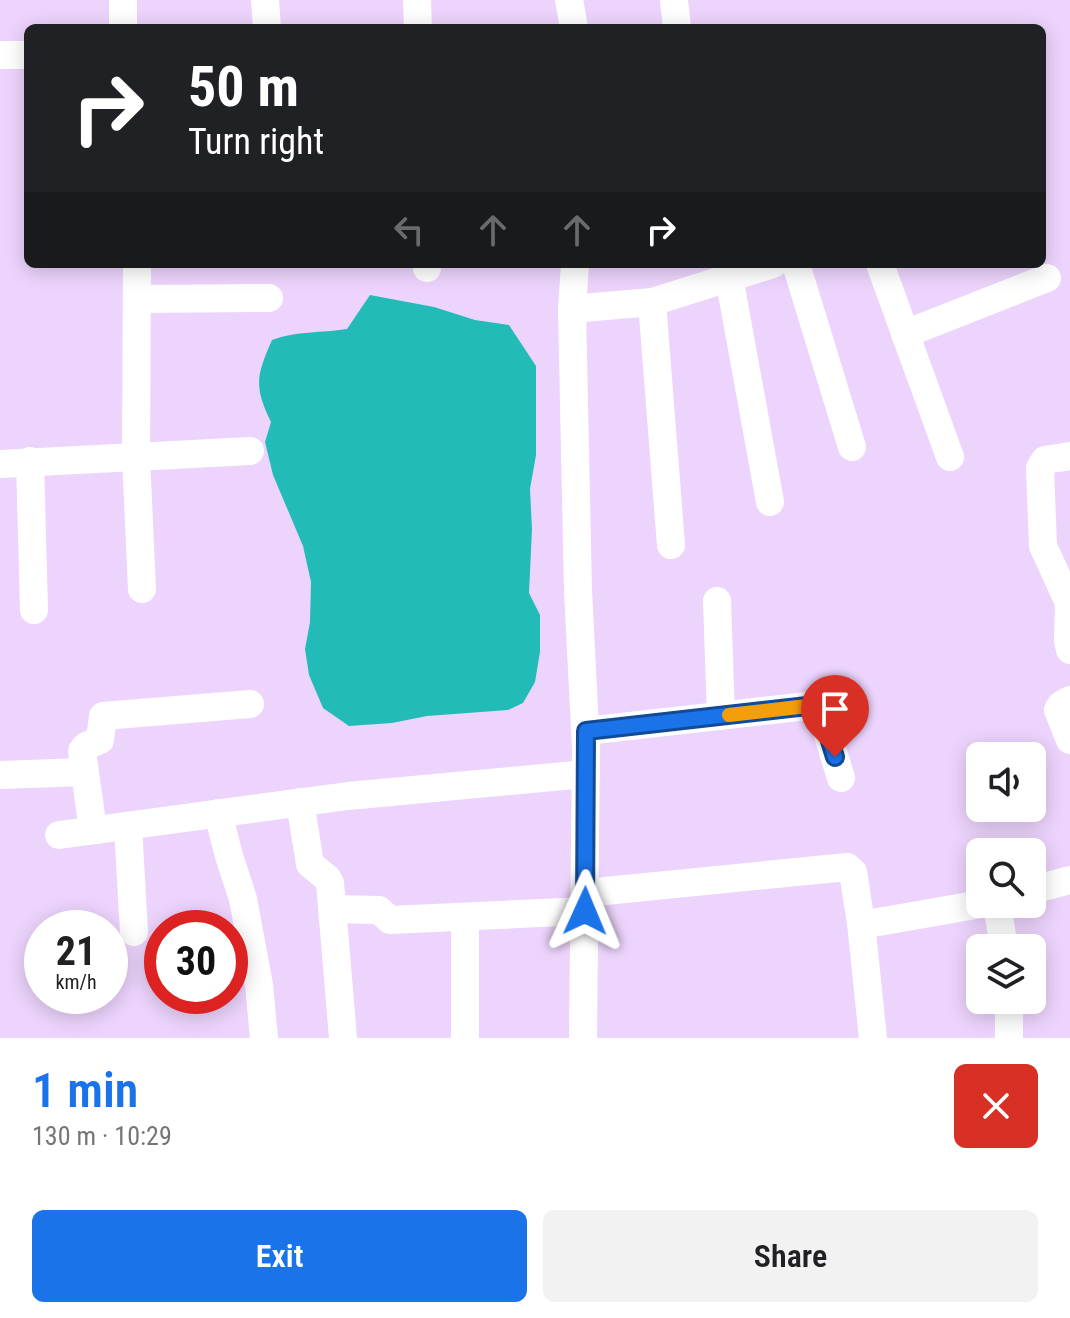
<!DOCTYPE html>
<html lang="en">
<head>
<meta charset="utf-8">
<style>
  :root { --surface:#fff; --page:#f2f2f2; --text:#202124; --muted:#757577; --accent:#1a73e8 }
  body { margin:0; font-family:"Roboto Condensed",sans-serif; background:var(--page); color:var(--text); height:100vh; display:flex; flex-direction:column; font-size:30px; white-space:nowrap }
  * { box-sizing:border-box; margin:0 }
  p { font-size:26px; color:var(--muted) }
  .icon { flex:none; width:44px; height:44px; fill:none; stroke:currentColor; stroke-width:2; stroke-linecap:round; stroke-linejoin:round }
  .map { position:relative; height:1038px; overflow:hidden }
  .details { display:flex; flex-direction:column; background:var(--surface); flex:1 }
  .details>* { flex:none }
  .top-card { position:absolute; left:24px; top:24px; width:1022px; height:244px; border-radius:12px; box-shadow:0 4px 20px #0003; background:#202124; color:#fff; overflow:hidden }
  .buttons { position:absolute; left:966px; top:742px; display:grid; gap:16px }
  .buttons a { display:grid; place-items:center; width:80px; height:80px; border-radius:12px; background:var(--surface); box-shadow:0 4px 20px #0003; font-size:40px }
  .speed { position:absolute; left:24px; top:910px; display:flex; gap:16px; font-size:40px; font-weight:700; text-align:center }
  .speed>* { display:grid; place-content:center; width:104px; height:104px; border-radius:50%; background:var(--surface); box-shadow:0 4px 20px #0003; line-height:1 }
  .speed small { font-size:20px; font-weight:400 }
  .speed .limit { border:12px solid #d22; background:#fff; color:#111 }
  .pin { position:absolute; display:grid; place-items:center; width:68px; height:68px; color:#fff; margin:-82px -34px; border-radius:50% 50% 50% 0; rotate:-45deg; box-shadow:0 0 8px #0007 }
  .pin .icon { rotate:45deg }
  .me { position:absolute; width:88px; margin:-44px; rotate:1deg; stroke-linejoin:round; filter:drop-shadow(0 0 6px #0008) }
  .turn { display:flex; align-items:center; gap:28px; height:168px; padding:0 32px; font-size:36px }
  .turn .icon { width:104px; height:104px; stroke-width:2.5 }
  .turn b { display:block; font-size:56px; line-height:68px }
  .lanes { display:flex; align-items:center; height:76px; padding:0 32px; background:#0003; justify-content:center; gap:40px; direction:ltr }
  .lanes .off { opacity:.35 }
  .round { display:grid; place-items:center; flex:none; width:84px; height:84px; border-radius:12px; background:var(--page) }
  .overview { display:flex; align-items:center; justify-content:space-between; height:136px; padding:0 32px }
  h1 { font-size:48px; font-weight:600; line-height:60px; color:var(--accent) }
  .primary-button { display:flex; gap:16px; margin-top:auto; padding:16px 32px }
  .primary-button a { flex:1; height:92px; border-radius:12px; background:var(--accent); color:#fff; font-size:32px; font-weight:600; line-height:92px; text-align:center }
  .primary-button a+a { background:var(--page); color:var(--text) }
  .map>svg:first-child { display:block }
  .water { fill:#23bbb8 }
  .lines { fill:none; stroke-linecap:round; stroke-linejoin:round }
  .minor { stroke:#fff; stroke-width:28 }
  .route-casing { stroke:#114b97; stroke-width:20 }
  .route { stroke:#1a73e8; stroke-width:14 }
  .slow { stroke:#f59e0b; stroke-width:14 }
</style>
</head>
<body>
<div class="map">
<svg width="1070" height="1038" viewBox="0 0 1070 1038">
  <rect width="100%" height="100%" fill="#edd4fd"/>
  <path class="water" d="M370,295L434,307L475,320L509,325L536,366V455L530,489L532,529L529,593L540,615V652L535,682L523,703L508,710L427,716L392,723L349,726L323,708L309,675L305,649L310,622L311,582L303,546L273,475L265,442L271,422C254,387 256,376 272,340C296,331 321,333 347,329Z"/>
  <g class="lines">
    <g class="minor">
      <path d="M265,0L267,28"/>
      <path d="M417,0L418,28"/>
      <path d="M569,0L574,28"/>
      <path d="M674,0L677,28"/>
      <path d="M123,28V0"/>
      <path d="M0,55H28"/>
      <path d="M137,264L136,457L142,589"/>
      <path d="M427,264V268"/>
      <path d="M575,264L572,309L578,591L586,748L583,1038"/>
      <path d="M796,264L852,447"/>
      <path d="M880,264L950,457"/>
      <path d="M729,277L770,502"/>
      <path d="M137,299L269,298"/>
      <path d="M652,302L671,545"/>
      <path d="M572,309L652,302L773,264"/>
      <path d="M905,334L1047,278"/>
      <path d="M1070,456L1045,460L1040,468L1043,546L1069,603L1068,641L1070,650"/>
      <path d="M30,461L34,610"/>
      <path d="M0,464L250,451"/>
      <path d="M717,601L721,716"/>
      <path d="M1070,700L1061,705L1058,710L1070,740"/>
      <path d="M586,731L816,705L820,709L841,778"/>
      <path d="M1,775L83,772"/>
      <path d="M300,802L310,864L327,878L330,883L343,1038"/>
      <path d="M218,813L229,856L243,899L259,985L264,1038"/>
      <path d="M128,826L134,932"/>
      <path d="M93,830L82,751L86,746L100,740L103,716L250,704"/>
      <path d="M59,835L348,796L586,774"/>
      <path d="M1032,890L1070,880"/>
      <path d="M585,893L847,867L853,872L861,923L867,924L981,904"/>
      <path d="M997,904L1004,948"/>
      <path d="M333,909L379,910L390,920L585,911"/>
      <path d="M861,923L873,1038"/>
      <path d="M465,1038V917"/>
      <path d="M1009,1038V1000"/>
    </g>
  </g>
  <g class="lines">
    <g class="route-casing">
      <path id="route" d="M585,911L586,731L816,705L820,709L835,757"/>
    </g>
    <use href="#route" class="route"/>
    <path class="slow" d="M729,715L816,705L820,709"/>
  </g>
</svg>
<div class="buttons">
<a><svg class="icon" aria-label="sound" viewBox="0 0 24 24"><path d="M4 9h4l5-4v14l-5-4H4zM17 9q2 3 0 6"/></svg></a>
<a><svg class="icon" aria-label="search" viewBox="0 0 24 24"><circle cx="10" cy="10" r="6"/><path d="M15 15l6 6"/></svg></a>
<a><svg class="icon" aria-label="layers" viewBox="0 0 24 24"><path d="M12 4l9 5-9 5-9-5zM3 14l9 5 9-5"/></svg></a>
</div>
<div class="speed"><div>21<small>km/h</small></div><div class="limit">30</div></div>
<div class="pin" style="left:835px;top:757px;background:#d93025"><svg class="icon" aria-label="arrive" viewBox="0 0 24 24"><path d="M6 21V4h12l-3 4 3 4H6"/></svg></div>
<svg class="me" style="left:585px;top:911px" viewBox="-20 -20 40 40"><path d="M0-17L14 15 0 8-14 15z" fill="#1a73e8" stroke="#fff" stroke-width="4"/></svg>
<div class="top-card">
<div class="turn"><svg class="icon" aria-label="right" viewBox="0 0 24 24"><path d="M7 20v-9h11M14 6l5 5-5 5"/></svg><div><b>50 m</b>Turn right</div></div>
<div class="lanes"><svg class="icon off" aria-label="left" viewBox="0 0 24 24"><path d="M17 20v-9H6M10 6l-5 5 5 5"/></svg><svg class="icon off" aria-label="ahead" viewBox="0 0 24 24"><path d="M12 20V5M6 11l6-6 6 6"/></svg><svg class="icon off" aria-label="ahead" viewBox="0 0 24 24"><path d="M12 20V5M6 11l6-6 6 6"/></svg><svg class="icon" aria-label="right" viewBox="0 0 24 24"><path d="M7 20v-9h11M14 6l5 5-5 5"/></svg></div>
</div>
</div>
<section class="details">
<div class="overview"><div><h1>1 min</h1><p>130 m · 10:29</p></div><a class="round" style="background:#d93025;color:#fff"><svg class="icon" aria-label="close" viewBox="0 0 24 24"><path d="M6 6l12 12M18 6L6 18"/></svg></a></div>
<div class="primary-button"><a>Exit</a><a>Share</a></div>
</section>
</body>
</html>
